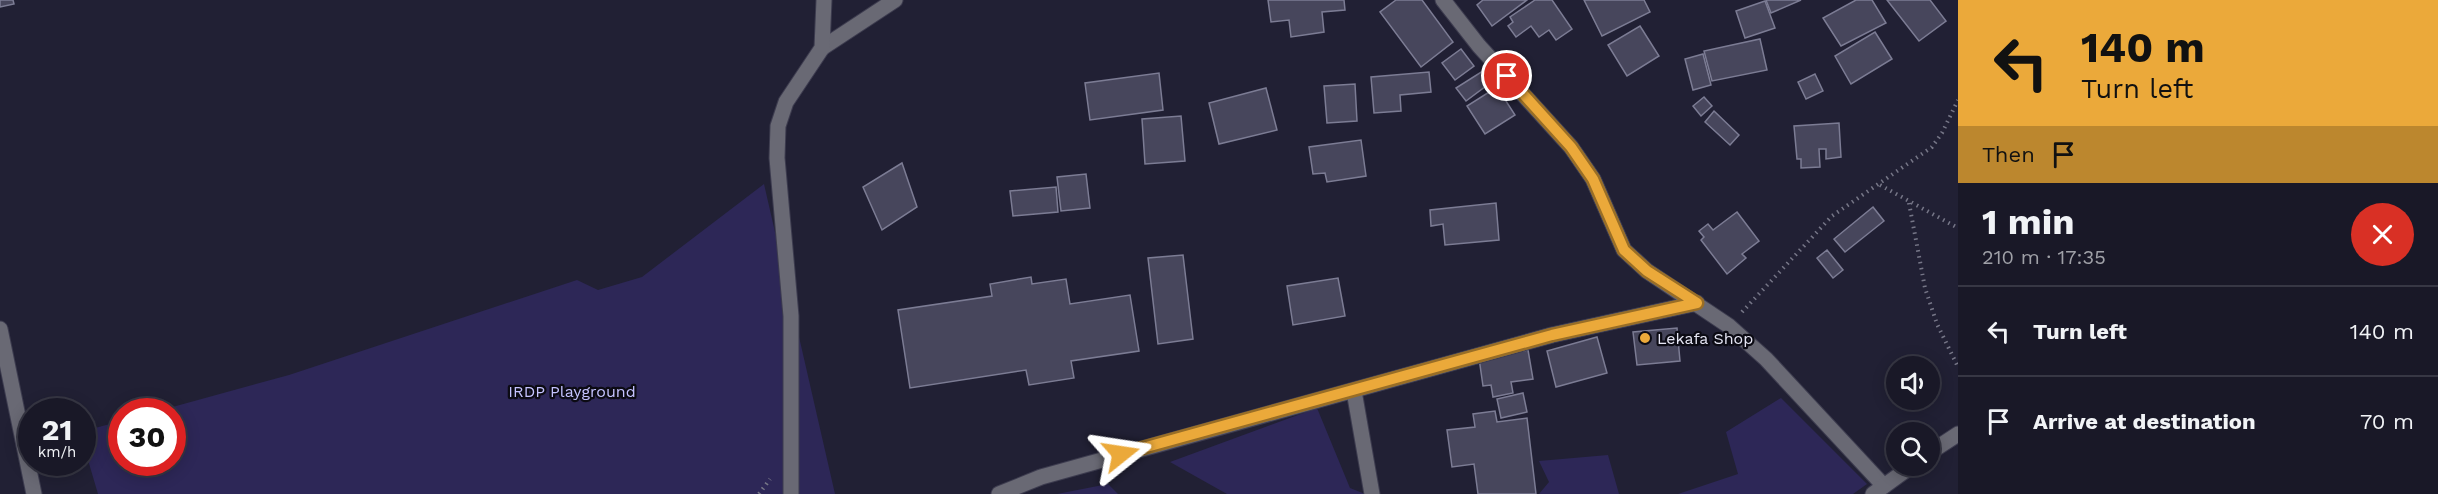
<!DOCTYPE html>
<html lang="en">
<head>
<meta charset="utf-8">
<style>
  :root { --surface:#191827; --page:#22212f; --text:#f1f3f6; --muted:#9fa0a7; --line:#373744 }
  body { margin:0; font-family:"Work Sans",sans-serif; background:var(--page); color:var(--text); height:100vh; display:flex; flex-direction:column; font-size:22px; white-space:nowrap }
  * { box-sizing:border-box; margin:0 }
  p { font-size:20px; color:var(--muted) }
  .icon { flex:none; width:33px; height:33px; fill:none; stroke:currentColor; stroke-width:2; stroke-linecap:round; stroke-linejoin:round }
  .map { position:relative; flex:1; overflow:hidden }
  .drawer { display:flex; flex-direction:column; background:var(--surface); width:480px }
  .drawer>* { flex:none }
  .banner { background:#eba93a; color:#111; overflow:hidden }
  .buttons { position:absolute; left:1886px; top:356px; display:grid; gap:12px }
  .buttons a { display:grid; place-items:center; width:54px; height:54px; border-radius:50%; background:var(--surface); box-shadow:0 3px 15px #0003,0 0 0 2px var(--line); font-size:30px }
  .speed { position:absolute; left:18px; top:398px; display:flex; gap:12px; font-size:30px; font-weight:700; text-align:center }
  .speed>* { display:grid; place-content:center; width:78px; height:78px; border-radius:50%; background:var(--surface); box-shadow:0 3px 15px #0003,0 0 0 2px var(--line); line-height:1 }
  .speed small { font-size:15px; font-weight:400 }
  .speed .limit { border:9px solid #d22; background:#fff; color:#111 }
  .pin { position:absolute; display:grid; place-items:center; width:51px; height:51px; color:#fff; margin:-26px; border:3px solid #fff; border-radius:50%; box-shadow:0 2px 6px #0007 }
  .me { position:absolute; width:66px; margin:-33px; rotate:75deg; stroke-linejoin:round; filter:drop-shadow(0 0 4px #0008) }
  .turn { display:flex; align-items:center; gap:21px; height:126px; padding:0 24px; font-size:27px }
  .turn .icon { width:78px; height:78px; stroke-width:2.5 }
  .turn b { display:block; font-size:42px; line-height:51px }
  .then { display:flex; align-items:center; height:57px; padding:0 24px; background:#0003; gap:12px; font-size:22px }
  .round { display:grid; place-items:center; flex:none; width:63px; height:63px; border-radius:32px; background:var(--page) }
  .summary { display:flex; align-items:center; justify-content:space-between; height:102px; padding:0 24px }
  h1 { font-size:36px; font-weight:700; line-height:45px }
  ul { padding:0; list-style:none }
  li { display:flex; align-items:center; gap:18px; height:90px; padding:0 24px; border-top:2px solid var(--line) }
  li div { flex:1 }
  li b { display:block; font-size:22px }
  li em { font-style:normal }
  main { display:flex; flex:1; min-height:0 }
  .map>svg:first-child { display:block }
  .green { fill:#2d2757 }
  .building { fill:#47465c; stroke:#7c7c94; stroke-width:1.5 }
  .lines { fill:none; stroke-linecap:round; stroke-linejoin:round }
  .minor-casing { stroke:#3d3c4f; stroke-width:17 }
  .path { stroke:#767687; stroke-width:4; stroke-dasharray:1.5 4.5; stroke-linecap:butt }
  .minor { stroke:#696974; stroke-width:15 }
  .route-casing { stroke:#996e26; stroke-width:15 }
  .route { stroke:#eba93a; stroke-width:10 }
  .poi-dot { fill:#eba93a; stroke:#0c0b14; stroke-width:2 }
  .labels { text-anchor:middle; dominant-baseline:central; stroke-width:4.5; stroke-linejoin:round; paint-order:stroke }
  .poi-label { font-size:16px; fill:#e6e6f4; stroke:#0c0b14; text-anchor:start }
  .park-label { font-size:16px; fill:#c5c3ff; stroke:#0c0b14 }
</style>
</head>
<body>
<main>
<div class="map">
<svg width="1958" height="494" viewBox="0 0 1958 494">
  <rect width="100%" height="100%" fill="#212034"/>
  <g class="green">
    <path d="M764,184L835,494H98L83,443L87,441L84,431L121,421L122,462H172V411H158L289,375L577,280L598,290L642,277Z"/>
    <path d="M1781,398L1867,484L1853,494H1678L1738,474L1726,432Z"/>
    <path d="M1317,408L1350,488L1365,494H1227L1170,462Z"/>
    <path d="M1608,455L1619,494H1539L1549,482L1539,461Z"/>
    <path d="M1108,484L1118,494H1057Z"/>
  </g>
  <g class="building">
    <path d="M0,0H13L14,4L0,7Z"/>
    <path d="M1268,0H1344L1345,10L1322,12L1324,32L1291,37L1289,20L1271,22Z"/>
    <path d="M1396,0H1422L1453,42L1421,67L1380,12Z"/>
    <path d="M1483,0H1527L1492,26L1477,5Z"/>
    <path d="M1535,0H1552L1572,29L1556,40L1549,30L1539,37L1531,26L1516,37L1508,26L1513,22L1510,17Z"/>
    <path d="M1584,0H1644L1650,12L1602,36Z"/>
    <path d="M1766,0H1801L1771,13Z"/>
    <path d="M1856,0H1872L1886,23L1841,46L1823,18Z"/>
    <path d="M1887,0H1930L1946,21L1919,41Z"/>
    <path d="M1765,1L1775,28L1745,38L1736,11Z"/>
    <path d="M1640,26L1659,56L1627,76L1608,45Z"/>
    <path d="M1875,32L1892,59L1851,84L1835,56Z"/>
    <path d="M1760,39L1767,70L1712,81L1704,51Z"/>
    <path d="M1461,49L1474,66L1455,80L1442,63Z"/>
    <path d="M1703,54L1711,85L1693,90L1685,59Z"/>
    <path d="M1486,69L1494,80L1466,101L1456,88Z"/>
    <path d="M1429,72L1431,92L1400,95L1401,111L1374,113L1371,77Z"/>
    <path d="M1159,73L1163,110L1090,120L1085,83Z"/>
    <path d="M1815,74L1823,91L1806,99L1798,82Z"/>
    <path d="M1355,84L1357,121L1327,123L1324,86Z"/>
    <path d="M1497,87L1515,115L1485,134L1467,106Z"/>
    <path d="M1266,88L1277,130L1219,144L1209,103Z"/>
    <path d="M1704,97L1712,106L1701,116L1693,106Z"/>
    <path d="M1714,111L1739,135L1730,145L1705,122Z"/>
    <path d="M1181,116L1185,161L1145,164L1142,119Z"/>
    <path d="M1839,123L1841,157L1826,159V149H1819L1820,167L1801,168V159H1797L1794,126Z"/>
    <path d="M1361,140L1366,176L1327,182L1325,173L1313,174L1309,147Z"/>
    <path d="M902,163L917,207L882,230L863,187Z"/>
    <path d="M1086,174L1090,208L1061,211L1057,177Z"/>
    <path d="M1056,187L1058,212L1013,216L1010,191Z"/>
    <path d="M1496,203L1499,240L1445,245L1443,224L1431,226L1430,210Z"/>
    <path d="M1873,207L1884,221L1845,252L1834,239Z"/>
    <path d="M1737,212L1759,241L1742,254L1746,258L1727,274L1701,240L1704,237L1699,231L1708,224L1713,230Z"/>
    <path d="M1827,250L1843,270L1833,278L1817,258Z"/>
    <path d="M1183,255L1193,339L1158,344L1148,258Z"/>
    <path d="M1031,277L1032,284L1066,279L1070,304L1130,295L1139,351L1071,361L1074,378L1029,385L1026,370L910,388L898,310L992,296L990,284Z"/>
    <path d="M1338,278L1345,316L1293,325L1287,286Z"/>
    <path d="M1677,328L1680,361L1637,365L1633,332Z"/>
    <path d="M1597,337L1607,373L1556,387L1547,351Z"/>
    <path d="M1528,350L1533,379L1511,382L1513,393L1493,397L1491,385L1483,386L1479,358Z"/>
    <path d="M1523,393L1527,412L1501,418L1497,399Z"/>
    <path d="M1495,411L1497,422L1527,418L1536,494H1478L1474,464L1452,467L1447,430L1475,427L1473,414Z"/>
  </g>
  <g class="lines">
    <g class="minor-casing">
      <g id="minor">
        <path d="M1443,0L1479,46L1571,147L1593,179L1624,250L1647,271L1729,326L1766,359L1884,486"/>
        <path d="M822,48L895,0"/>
        <path d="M0,329L34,494"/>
        <path d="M1354,391L1372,494"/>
        <path d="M1929,453L1958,434"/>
        <path d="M791,494V316L777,158L778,126L786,102L822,48L824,0"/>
        <path d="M999,494L1041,477L1552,335L1697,303"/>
        <path d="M1873,494L1913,465"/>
      </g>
    </g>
    <g class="path">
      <path d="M1880,185L1958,228"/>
      <path d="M1909,203L1925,288L1937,324L1958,367"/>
      <path d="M1742,312L1832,216L1932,147L1942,133L1958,100"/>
      <path d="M759,494L770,479"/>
    </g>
    <use href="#minor" class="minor"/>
  </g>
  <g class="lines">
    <g class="route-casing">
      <path id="route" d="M1121,454L1552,335L1697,303L1647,271L1624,250L1593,179L1571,147L1507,76"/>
    </g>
    <use href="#route" class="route"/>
  </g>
  <circle class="poi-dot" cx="1645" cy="338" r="6"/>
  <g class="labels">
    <g class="poi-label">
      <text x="1657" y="338">Lekafa Shop</text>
    </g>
    <g class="park-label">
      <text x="572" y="391">IRDP Playground</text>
    </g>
  </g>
</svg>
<div class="buttons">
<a><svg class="icon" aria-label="sound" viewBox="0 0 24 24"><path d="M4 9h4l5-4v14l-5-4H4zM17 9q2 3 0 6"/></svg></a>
<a><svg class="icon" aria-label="search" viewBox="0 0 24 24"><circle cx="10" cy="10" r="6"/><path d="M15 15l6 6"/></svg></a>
</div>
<div class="speed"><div>21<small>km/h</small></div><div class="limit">30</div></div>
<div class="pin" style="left:1507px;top:76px;background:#d93025"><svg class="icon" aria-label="arrive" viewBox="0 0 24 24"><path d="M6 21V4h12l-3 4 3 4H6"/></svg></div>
<svg class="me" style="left:1121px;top:454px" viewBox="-20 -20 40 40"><path d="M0-17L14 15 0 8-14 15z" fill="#eba93a" stroke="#fff" stroke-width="4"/></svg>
</div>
<section class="drawer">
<div class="banner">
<div class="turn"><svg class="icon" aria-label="left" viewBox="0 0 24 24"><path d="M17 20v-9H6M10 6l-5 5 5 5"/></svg><div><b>140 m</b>Turn left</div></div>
<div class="then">Then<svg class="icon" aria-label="arrive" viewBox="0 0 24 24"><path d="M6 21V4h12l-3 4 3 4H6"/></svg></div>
</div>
<div class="summary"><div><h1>1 min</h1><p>210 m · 17:35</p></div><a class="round" style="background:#d93025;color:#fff"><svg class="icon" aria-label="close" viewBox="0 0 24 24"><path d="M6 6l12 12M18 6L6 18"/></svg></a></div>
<ul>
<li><svg class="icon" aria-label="left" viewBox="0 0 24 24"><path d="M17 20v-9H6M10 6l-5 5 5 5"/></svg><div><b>Turn left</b></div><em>140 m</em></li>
<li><svg class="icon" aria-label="arrive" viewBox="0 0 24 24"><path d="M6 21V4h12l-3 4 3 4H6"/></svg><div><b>Arrive at destination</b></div><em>70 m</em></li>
</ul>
</section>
</main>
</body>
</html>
